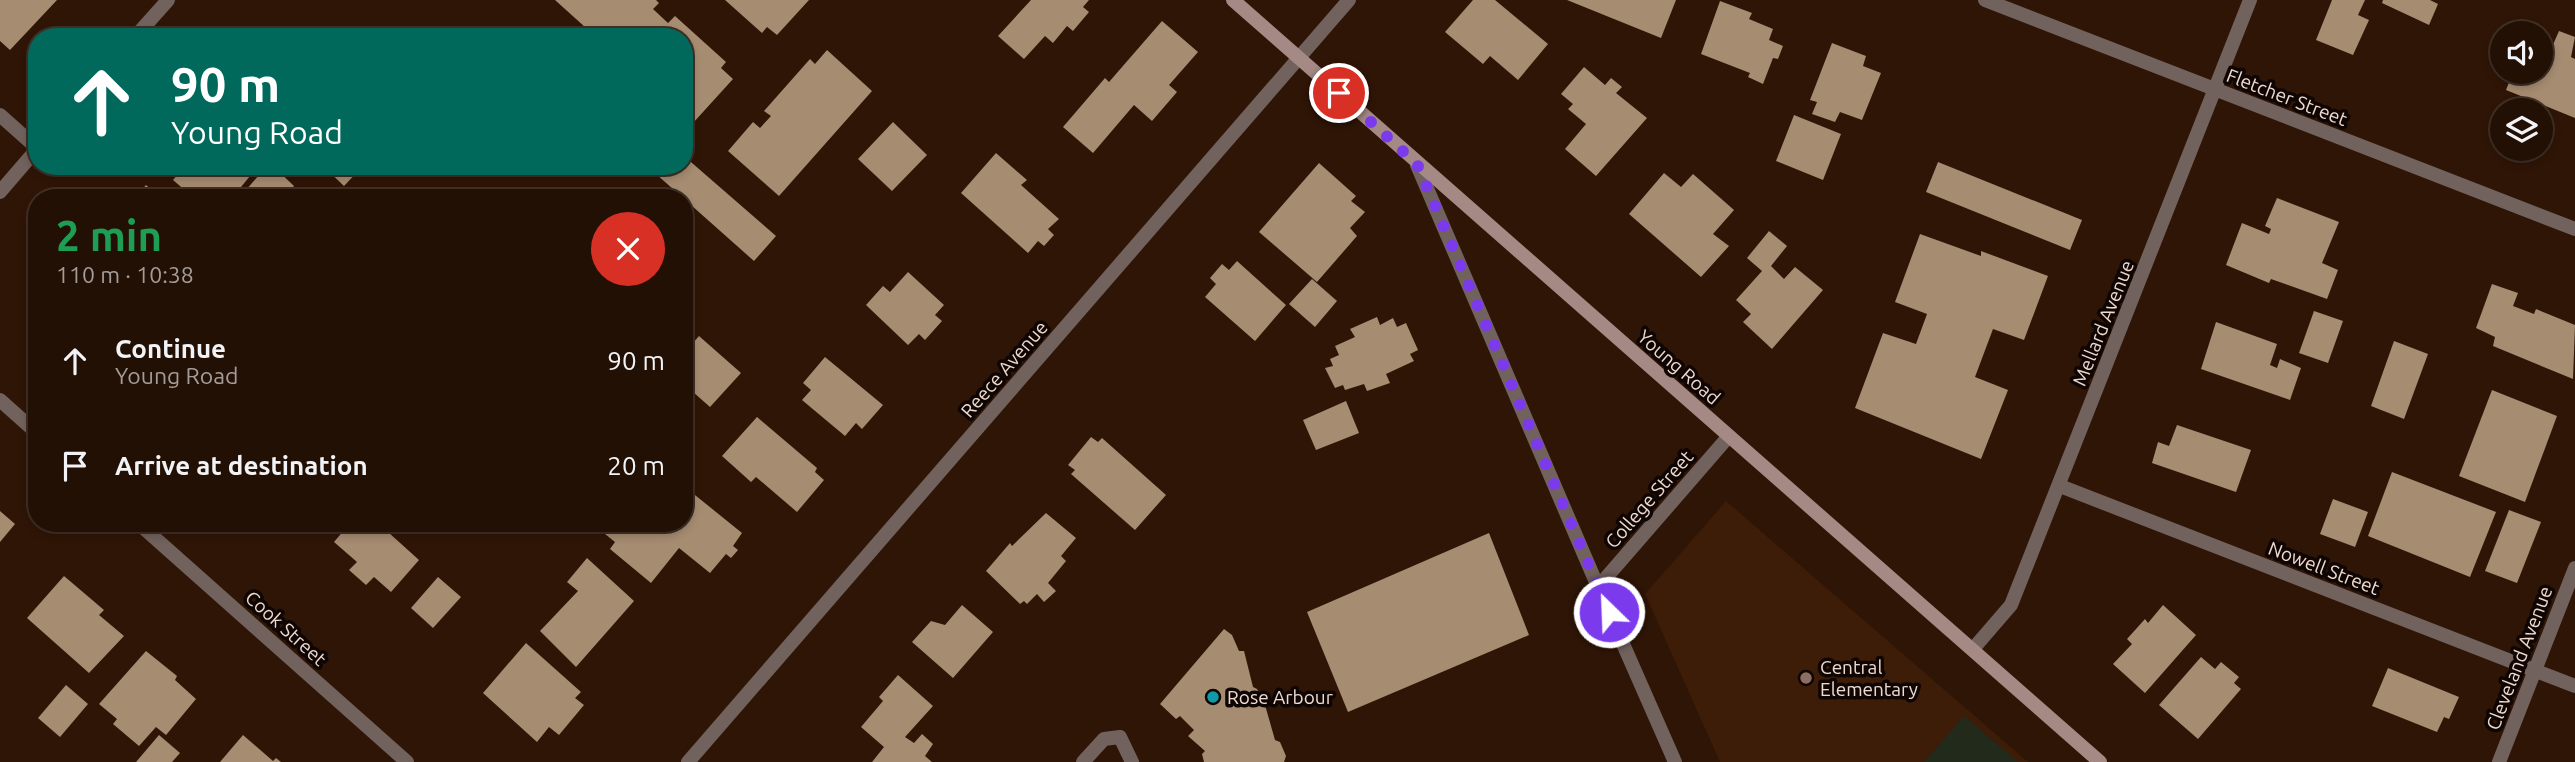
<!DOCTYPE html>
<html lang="en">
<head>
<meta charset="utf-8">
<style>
  :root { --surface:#231004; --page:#2b190e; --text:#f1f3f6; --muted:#a39d9a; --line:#403026 }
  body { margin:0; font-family:Ubuntu,sans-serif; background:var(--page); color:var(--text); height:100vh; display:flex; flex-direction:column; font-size:26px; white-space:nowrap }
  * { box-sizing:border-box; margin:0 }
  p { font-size:23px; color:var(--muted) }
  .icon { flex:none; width:38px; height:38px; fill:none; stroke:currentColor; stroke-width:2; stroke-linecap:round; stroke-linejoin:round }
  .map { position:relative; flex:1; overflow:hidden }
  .sheet { position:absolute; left:28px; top:189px; width:665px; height:343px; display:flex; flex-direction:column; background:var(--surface); border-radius:28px; box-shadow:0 4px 10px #0003,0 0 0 2px var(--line) }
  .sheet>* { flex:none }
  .banner { position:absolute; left:28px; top:28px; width:665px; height:147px; border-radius:28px; box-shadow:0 4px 10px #0003,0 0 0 2px var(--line); background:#00695c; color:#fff; overflow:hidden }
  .tools { position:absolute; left:2490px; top:21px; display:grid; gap:14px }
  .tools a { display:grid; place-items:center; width:63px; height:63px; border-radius:50%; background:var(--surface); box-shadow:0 4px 10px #0003,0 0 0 2px var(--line); font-size:35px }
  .pin { position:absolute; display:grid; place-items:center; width:60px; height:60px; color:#fff; margin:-30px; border:4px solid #fff; border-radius:50%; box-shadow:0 2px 7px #0007 }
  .me { position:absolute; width:77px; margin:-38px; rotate:336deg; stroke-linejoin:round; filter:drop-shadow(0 0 5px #0008) }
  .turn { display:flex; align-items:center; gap:24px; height:147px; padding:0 28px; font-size:32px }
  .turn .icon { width:91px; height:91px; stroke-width:2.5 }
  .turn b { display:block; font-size:49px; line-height:60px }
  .round { display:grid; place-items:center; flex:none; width:74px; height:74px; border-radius:37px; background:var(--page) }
  .headline { display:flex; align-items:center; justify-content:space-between; height:119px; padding:0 28px }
  h1 { font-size:42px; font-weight:700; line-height:52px; color:#1e9e55 }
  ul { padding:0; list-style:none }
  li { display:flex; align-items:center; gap:21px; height:105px; padding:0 28px }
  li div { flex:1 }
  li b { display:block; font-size:26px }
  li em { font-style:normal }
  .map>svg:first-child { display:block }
  .built { fill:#3d1c08 }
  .green { fill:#212a1b }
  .building { fill:#a68c71 }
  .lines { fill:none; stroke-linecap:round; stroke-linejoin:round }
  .lane { stroke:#72625e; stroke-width:14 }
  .street { stroke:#72625e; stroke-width:14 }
  .secondary { stroke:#a48984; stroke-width:14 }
  .route { stroke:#7c3aed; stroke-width:12; stroke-dasharray:0 21.6 }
  .education-dot { fill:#8d6e63; stroke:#0f0502; stroke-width:2.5 }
  .culture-dot { fill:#0f9aa8; stroke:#0f0502; stroke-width:2.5 }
  .labels { text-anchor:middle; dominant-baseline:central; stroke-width:7; stroke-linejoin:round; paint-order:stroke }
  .street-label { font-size:19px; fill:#eddad1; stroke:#0f0502 }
  .poi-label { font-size:19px; fill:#eddad1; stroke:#0f0502; text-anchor:start }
</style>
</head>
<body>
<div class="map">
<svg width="2575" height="762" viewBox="0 0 2575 762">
  <rect width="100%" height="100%" fill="#2f1506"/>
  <path class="built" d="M1726,501L2028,762H1720L1645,594Z"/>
  <path class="green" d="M1964,716L2018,762H1924Z"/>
  <g class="building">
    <path d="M0,0H57L10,50L0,41Z"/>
    <path d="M555,0H656L659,3L653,9L668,23L675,16L726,62L721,68L733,79L693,123L684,115V37H596Z"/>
    <path d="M725,0H809L777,35L767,27L762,33Z"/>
    <path d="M1031,0H1089L1083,7L1089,12L1073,31L1067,26L1053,43L1045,36L1024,59L998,36Z"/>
    <path d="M1473,0H1495L1548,44L1518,80L1490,56L1483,64L1445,32Z"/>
    <path d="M1567,0H1676L1661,38Z"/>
    <path d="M2332,0H2365L2358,15L2369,20L2353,55L2316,40Z"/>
    <path d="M2383,0H2430L2438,4L2429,25L2382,3Z"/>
    <path d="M1720,1L1752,13L1749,19L1773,29L1769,40L1783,46L1778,59L1773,58L1763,84L1748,77L1750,73L1701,54Z"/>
    <path d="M1162,21L1198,52L1169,85L1177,92L1152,121L1134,105L1093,153L1063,127L1105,78L1109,82Z"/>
    <path d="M2559,31L2575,37L2571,57L2575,59V118L2506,90L2513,72H2541V53L2548,56Z"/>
    <path d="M1832,43L1866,56L1863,66L1881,73L1862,120L1840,112L1835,122L1812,114L1817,102L1810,100Z"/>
    <path d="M827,50L872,91L779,196L728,151L753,122L760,128L771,116L764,111L810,59L815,64Z"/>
    <path d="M1584,67L1605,85L1611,78L1622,87L1616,93L1647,118L1596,176L1565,149L1586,124L1568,109L1573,104L1561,94Z"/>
    <path d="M1794,115L1841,134L1823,180L1776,161Z"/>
    <path d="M893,122L927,155L892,191L858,159Z"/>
    <path d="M996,153L1027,180L1021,185L1059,219L1048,229L1054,235L1044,246L1038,241L1028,253L961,193Z"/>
    <path d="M684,156L776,236L754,261L647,166H684Z"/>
    <path d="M1938,162L2082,220L2070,250L1926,192Z"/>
    <path d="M1319,163L1356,196L1351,201L1365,212L1350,228L1357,236L1317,282L1259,232Z"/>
    <path d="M185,166H238L250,176L232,198H194L173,180Z"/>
    <path d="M267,166H273L294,186L284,198H239Z"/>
    <path d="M323,166H363L344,186Z"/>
    <path d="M1664,173L1681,187L1693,174L1734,210L1713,234L1729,246L1701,277L1629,214Z"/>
    <path d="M146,185L160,198H135Z"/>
    <path d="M2277,198L2339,222L2322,263L2338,270L2327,299L2271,279L2269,283L2226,265L2242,223L2269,234L2271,229L2265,226Z"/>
    <path d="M1769,231L1787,246L1771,266L1784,279L1795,267L1823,290L1772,349L1743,322L1751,314L1736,300L1762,271L1747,258Z"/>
    <path d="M1920,234L1981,256V251L2048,276L2024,340L1993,329L1975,377L2008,390L1981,459L1855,408L1883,333L1916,344L1927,314L1895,302Z"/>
    <path d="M1237,261L1286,305L1255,341L1205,297L1216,284L1210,278L1222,264L1229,270Z"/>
    <path d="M908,272L944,305L935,315L942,321L925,340L919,334L908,345L866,305L883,286L890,292Z"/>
    <path d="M37,276V290L30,284Z"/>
    <path d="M1312,279L1337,301L1315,327L1289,304Z"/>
    <path d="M2492,284L2518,293L2513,306L2534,314L2536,309L2575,325L2573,379L2493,346L2495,337L2476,328Z"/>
    <path d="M2314,311L2343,321L2328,363L2299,353Z"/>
    <path d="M1377,317L1380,325L1393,318L1397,327L1406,323L1418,350L1410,354L1414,361L1386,374L1390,383L1367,391L1364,384L1345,390L1343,385L1335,388L1325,368L1333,366L1330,359L1339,355L1335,346L1355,337L1350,329Z"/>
    <path d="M2216,322L2277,344L2270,365L2277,368L2280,359L2301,368L2290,400L2201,369Z"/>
    <path d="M699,336L741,373L710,407L684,384V353Z"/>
    <path d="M2394,341L2428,354L2404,419L2371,406Z"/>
    <path d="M825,357L883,405L862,429L856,423L845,436L802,400L811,390L803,383Z"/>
    <path d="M2492,390L2557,416L2525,502L2459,476Z"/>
    <path d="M1346,401L1359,433L1316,450L1303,420Z"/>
    <path d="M757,417L817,468L815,472L824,480L797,512L756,477L751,482L722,456Z"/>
    <path d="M2177,425L2251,450L2236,492L2152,463L2158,442L2169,446Z"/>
    <path d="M1091,437L1098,442L1102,438L1166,495L1135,530L1071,474L1075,470L1068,465Z"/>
    <path d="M2392,472L2496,512L2470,577L2368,536Z"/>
    <path d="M690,491L742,533L733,546L738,550L731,558L726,554L710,573L679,548L651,583L610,549L615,542L605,534L614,523H624L628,527L639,523L648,531L654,523H684V498Z"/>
    <path d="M2333,499L2368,512L2355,547L2320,534Z"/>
    <path d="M2509,510L2541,522L2517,583L2485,571Z"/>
    <path d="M0,511L15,524L0,542Z"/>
    <path d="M1046,513L1076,538L1061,556L1066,561L1048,583L1056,591L1044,602L1037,594L1027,604L1024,601L1020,604L986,571L1010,543L1012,546Z"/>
    <path d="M350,523H378L419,560L391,592L374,577L366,585L349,570L357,562L334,542Z"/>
    <path d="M1489,533L1529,635L1348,712L1307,612Z"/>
    <path d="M587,558L634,601L576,667L540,631L578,591L567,582Z"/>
    <path d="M64,576L104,610L99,615L124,636L89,673L27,618Z"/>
    <path d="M438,577L461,597L433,628L411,608Z"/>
    <path d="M962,605L993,632L953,678L912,642L931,621L945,625Z"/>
    <path d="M2163,605L2196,635L2145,693L2113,664L2132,644L2127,639L2145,619L2148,623Z"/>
    <path d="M1224,629L1232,635L1239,651H1244L1253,687L1257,689L1265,705L1275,740L1280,742L1286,756L1284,762H1204L1202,754L1205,751L1188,736L1194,730L1180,716L1176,719L1160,704Z"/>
    <path d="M526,643L581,692L575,698L584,705L559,735L549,727L537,742L483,693Z"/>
    <path d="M146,651L177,676L175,680L196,699L166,735L156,727L139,746L113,724L117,719L99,704Z"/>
    <path d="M2201,657L2215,669L2221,662L2239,677L2234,683L2241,689L2198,739L2159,705Z"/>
    <path d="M2388,668L2459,697L2449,719L2444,717L2437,732L2372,706Z"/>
    <path d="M898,675L933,706L905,737L914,743L922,734L933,744L925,756L932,762H872L884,747L861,727L883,701L879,697Z"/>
    <path d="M66,685L88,704L60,737L38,718Z"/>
    <path d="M159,735L180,753L172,762H136Z"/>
    <path d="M243,735L273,761L276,758L281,762H220Z"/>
  </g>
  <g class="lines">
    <g class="lane">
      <path d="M0,115L37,148"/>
      <path d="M1083,762L1104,739L1120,737L1132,762"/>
    </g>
    <g class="street">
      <path d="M1985,0L2575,229"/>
      <path d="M135,37L168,0"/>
      <path d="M1417,165L1598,587"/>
      <path d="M0,192L37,149"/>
      <path d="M0,400L37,433"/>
      <path d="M2060,486L2575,686"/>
      <path d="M138,523L407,762"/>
      <path d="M1973,649L2011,605L2250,0"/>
      <path d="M688,762L1349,0"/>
      <path d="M1675,762L1598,587L1729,436"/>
      <path d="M2499,762L2575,568"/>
    </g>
    <path class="secondary" d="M1233,0L2100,762"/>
  </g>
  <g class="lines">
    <path class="route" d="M1339,93L1417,164L1609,612"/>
  </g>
  <circle class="education-dot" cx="1806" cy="678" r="7"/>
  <circle class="culture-dot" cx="1213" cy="697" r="7"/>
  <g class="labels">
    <g class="street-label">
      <text transform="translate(2287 97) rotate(21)">Fletcher Street</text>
      <text transform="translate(2103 323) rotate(-68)">Mellard Avenue</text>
      <text transform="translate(1679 367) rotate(41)">Young Road</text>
      <text transform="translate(1004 369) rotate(-49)">Reece Avenue</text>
      <text transform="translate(1649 499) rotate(-49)">College Street</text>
      <text transform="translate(2324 568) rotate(21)">Nowell Street</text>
      <text transform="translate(286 628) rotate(42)">Cook Street</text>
      <text transform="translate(2519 658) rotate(-69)">Cleveland Avenue</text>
    </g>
    <g class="poi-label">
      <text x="1820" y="667">Central<tspan x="1820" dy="22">Elementary</tspan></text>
      <text x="1227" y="697">Rose Arbour</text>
    </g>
  </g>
</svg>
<div class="tools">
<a><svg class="icon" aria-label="sound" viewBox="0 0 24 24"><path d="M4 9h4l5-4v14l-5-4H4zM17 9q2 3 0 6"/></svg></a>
<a><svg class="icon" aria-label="layers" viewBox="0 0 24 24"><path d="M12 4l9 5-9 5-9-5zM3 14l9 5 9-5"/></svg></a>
</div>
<div class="pin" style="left:1339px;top:93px;background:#d93025"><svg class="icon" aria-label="arrive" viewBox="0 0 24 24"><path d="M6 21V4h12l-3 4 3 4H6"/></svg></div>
<svg class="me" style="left:1609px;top:612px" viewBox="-20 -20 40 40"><circle r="17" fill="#7c3aed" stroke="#fff" stroke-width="3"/><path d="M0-11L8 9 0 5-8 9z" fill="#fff"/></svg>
<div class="banner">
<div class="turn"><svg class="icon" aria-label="ahead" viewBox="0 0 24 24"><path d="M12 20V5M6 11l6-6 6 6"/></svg><div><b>90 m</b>Young Road</div></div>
</div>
<section class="sheet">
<div class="headline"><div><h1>2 min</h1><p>110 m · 10:38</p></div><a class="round" style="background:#d93025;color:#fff"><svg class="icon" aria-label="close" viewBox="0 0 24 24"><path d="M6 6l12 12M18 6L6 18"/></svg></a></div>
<ul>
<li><svg class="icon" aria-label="ahead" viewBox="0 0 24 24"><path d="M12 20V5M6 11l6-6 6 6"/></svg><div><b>Continue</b><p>Young Road</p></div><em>90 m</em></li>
<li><svg class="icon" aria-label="arrive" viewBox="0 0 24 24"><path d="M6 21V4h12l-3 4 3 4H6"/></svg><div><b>Arrive at destination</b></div><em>20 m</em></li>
</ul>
</section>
</div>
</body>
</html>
